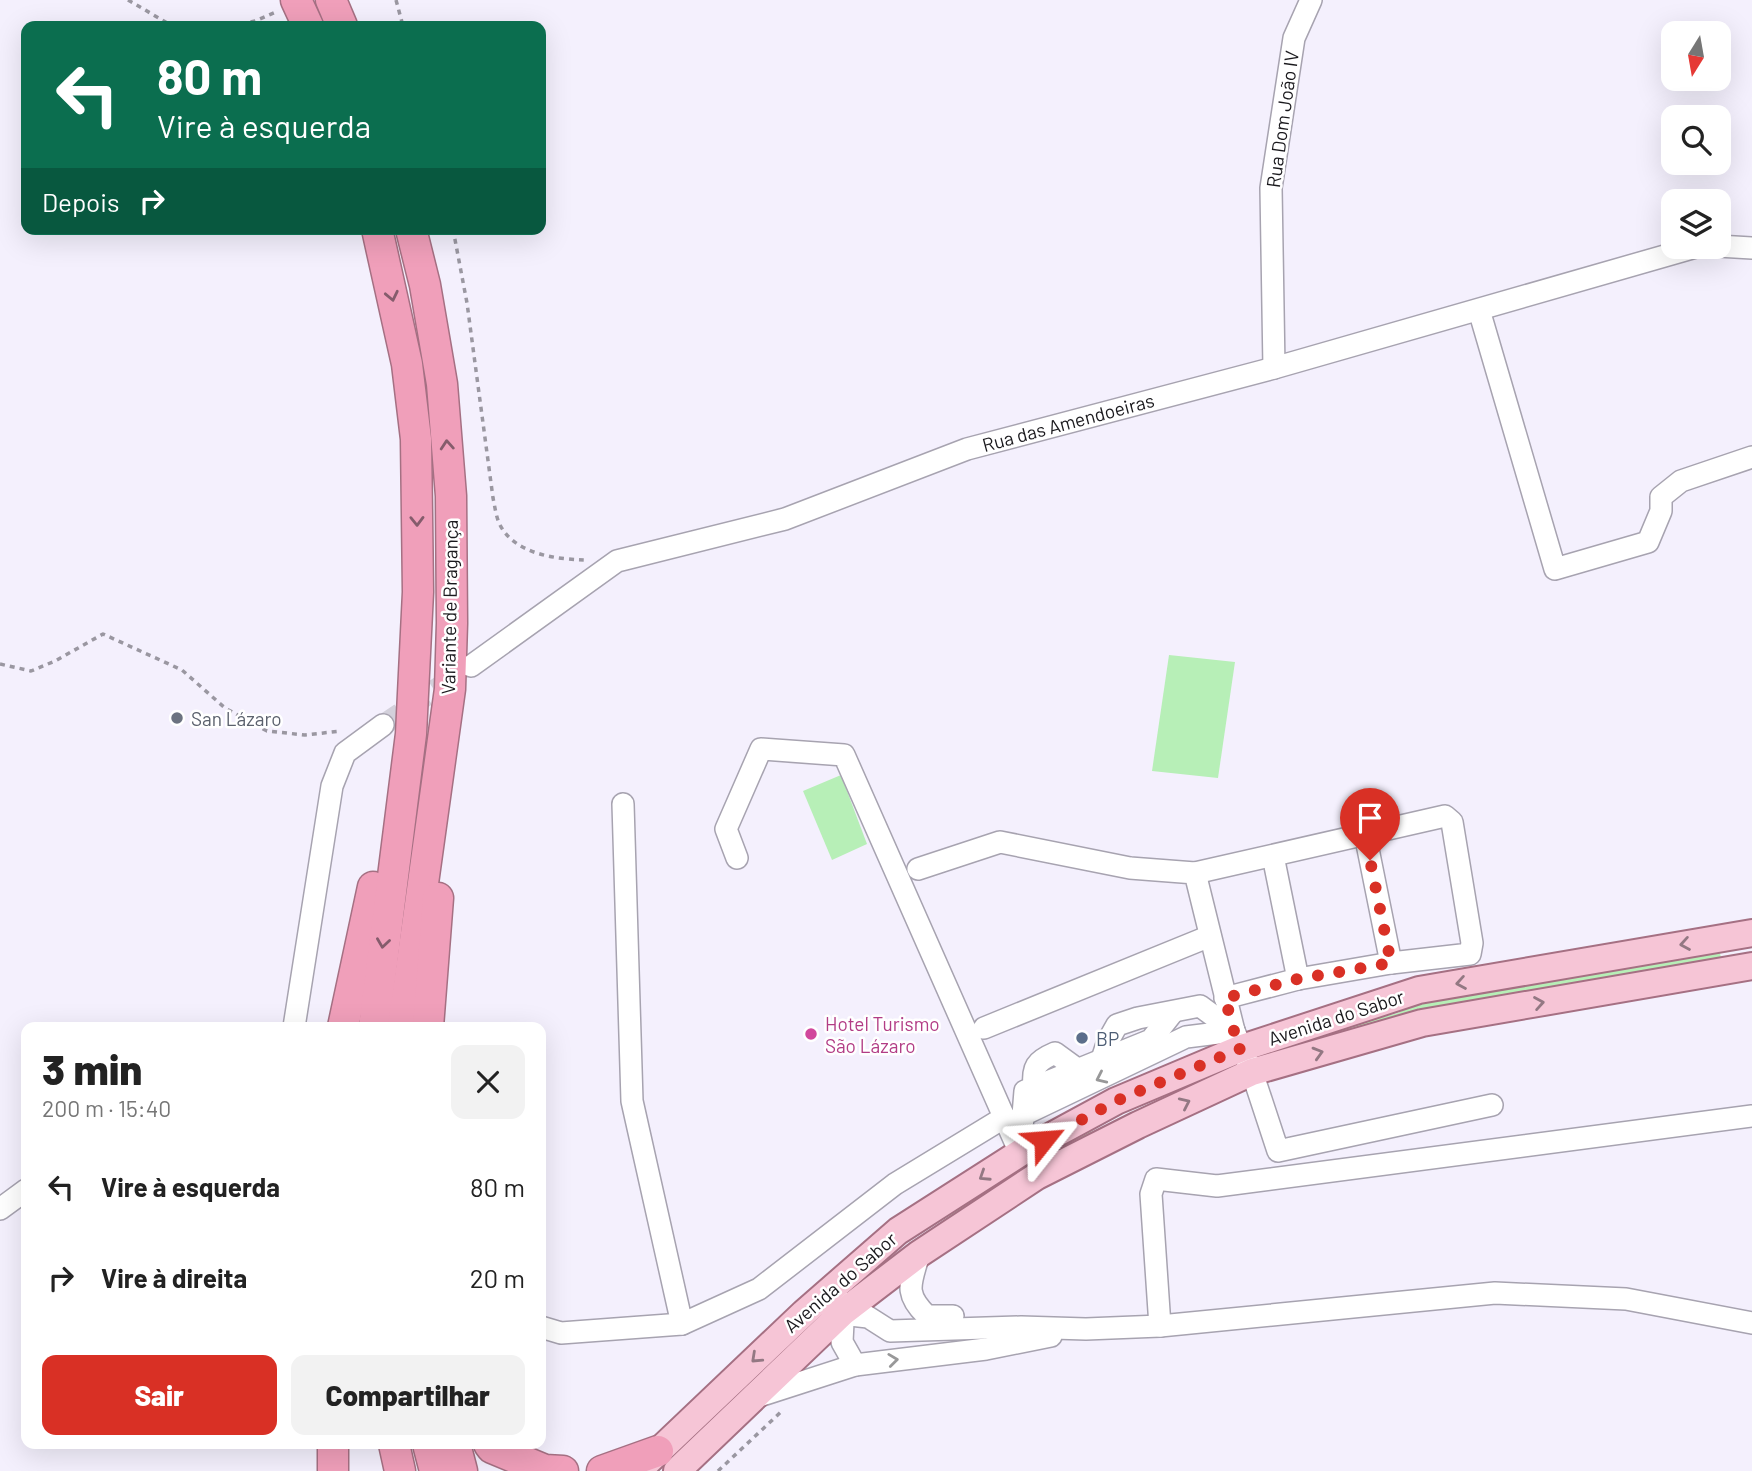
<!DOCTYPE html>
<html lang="pt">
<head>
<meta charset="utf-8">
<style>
  :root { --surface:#fff; --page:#f2f2f2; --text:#222; --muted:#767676; --accent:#d93025 }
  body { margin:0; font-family:Barlow,sans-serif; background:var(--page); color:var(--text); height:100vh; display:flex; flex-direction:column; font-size:26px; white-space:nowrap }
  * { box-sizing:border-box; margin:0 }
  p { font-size:23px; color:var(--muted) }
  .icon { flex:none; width:38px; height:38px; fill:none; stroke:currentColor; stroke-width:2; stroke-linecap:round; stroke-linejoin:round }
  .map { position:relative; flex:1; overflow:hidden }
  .sheet { position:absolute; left:21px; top:1022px; width:525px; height:427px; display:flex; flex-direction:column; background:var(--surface); border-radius:14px; box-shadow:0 7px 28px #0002 }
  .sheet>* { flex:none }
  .top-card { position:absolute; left:21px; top:21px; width:525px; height:214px; border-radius:14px; box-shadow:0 7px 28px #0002; background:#0b6e4f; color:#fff; overflow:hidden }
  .needle { width:46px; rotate:191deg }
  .tools { position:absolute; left:1661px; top:21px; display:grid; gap:14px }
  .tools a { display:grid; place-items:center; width:70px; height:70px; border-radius:14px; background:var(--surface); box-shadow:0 7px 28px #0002; font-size:35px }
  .pin { position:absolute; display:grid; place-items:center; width:60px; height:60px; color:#fff; margin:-72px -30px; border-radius:50% 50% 50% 0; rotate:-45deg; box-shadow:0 0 7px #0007 }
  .pin .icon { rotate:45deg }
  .me { position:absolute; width:77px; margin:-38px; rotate:62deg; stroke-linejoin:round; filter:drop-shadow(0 0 5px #0008) }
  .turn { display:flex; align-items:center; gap:24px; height:147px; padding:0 21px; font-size:32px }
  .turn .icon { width:91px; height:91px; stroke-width:2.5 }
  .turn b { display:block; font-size:49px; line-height:60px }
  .then { display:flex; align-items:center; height:66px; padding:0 21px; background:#0003; gap:14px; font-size:26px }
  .round { display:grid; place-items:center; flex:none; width:74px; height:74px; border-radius:14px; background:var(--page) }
  .summary { display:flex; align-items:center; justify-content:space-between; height:119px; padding:0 21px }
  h1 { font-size:42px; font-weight:800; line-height:52px }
  .action { display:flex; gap:14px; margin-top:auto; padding:14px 21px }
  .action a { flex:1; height:80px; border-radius:14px; background:var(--accent); color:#fff; font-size:28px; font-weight:800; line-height:80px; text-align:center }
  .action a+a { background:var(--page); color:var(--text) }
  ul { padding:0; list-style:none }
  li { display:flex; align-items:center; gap:21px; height:91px; padding:0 21px }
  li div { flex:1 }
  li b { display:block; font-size:26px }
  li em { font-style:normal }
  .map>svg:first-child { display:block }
  .green { fill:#b7efb7 }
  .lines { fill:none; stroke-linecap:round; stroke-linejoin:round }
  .minor-tunnel { stroke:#d3d0db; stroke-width:21; stroke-dasharray:21 10; stroke-linecap:butt }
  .minor-casing { stroke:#a7a3b0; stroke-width:24 }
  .major-casing { stroke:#a57083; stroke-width:30 }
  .highway-casing { stroke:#a57083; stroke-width:33 }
  .path { stroke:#9a97a1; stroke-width:3.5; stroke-dasharray:5 5; stroke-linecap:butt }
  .minor { stroke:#fff; stroke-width:21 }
  .major { stroke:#f6c5d6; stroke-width:26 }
  .highway { stroke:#f09fba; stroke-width:30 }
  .oneway { stroke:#855c6c }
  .oneway2 { stroke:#937883 }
  .oneway3 { stroke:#989899 }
  .route { stroke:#d93025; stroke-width:12; stroke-dasharray:0 21.6 }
  .worship-dot { fill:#6b7280; stroke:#fff; stroke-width:2.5 }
  .hotel-dot { fill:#d1479c; stroke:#fff; stroke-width:2.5 }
  .service-dot { fill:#5c6f8a; stroke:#fff; stroke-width:2.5 }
  .labels { text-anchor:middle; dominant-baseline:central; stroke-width:5; stroke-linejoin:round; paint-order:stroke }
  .street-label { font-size:19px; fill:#1a191d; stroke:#fff }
  .worship-label { font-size:19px; fill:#5b616d; stroke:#fff; text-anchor:start }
  .hotel-label { font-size:19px; fill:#b23c85; stroke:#fff; text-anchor:start }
  .service-label { font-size:19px; fill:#4e5e75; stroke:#fff; text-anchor:start }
</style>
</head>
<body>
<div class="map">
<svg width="1752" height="1471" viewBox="0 0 1752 1471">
  <rect width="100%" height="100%" fill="#f4f0fd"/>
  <g class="green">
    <path d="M1169,655L1235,662L1218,778L1152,771Z"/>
    <path d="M841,775L867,844L832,860L803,791Z"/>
    <path d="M1719,948L1721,958L1441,1007L1294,1048L1293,1045L1297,1041L1398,1013L1421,1001Z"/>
    <path d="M1169,1090L1103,1121L1083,1139L885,1264L1032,1154Z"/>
  </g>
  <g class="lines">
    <path class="minor-tunnel" d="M383,725L457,675"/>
    <g class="minor-casing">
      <g id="minor">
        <path d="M1718,246L1752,248"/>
        <path d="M1479,310L1555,569L1648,542L1661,511V497L1681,481L1752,457"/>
        <path d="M1274,368L1271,188L1294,38L1311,0"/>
        <path d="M471,666L617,561L785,519L967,449L1274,368L1696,247"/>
        <path d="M623,804L632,1101L682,1324"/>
        <path d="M1365,834L1391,963"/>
        <path d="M1273,856L1298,979"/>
        <path d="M737,858L726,829L761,749L844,755L1020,1153"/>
        <path d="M918,869L1000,842L1130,868L1195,873L1234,1031L1252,1072L1278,1151L1492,1105"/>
        <path d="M1195,873L1445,816L1452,822L1472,943L1470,954L1391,963L1298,979L1225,998"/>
        <path d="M294,1027L332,786L345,753L383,725"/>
        <path d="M984,1028L1210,936"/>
        <path d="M1102,1059L1108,1041L1117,1025L1138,1018L1200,1006L1234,1031"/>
        <path d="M1034,1087C1032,1067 1036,1061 1055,1053L1077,1069"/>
        <path d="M1023,1115L1025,1091L1151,1040L1173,1012"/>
        <path d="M1021,1147L1023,1115L1186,1037L1234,1031"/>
        <path d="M0,1209L26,1190"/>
        <path d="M919,1254C911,1283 903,1293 927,1316H953"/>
        <path d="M844,1303L842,1342L855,1365"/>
        <path d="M832,1313L868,1317L890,1331L1021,1327L1086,1329L1160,1326L1495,1293L1626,1299L1752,1323"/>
        <path d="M1160,1326L1151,1194L1156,1179L1217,1186L1752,1116"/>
        <path d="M541,1327L561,1333L682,1324L759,1289L895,1184L1005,1117"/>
        <path d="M756,1397L855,1365L986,1349L1051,1336"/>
      </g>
    </g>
    <g class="major-casing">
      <g id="major">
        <path d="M643,1466L804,1313L898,1231L1020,1153L1116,1101L1242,1048L1419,990L1752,933"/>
        <path d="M677,1471L842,1313L919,1254L1037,1176L1138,1125L1252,1072L1422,1023L1752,966"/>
      </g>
    </g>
    <g class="highway-casing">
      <g id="highway">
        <path d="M296,0L308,26"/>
        <path d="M331,0L342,26"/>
        <path d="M343,1027L373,887"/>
        <path d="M374,1027L411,734L418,592L416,439L407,364L377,229"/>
        <path d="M403,1027L450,689L452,623L451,496L442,384L425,285L411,229"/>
        <path d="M428,1027L438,898"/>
        <path d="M333,1444V1471"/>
        <path d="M394,1444L400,1471"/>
        <path d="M428,1444L435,1471"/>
        <path d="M455,1444L462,1471"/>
        <path d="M489,1444L492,1448L545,1470L563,1471"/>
        <path d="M602,1471L658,1451"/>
      </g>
    </g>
    <g class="path">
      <path d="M128,0L169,24L182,26"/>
      <path d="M396,0L403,26"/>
      <path d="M231,26L255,21L276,12"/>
      <path d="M453,229L467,303L493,498C495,507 496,517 500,525C515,554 555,559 584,560"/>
      <path d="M0,664L31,671L55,661L103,634L182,670L225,708L267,731L305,735L341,731"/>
      <path d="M718,1471L783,1410"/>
    </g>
    <use href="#minor" class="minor"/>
    <use href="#major" class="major"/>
    <use href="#highway" class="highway"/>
  </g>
  <defs><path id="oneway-chevron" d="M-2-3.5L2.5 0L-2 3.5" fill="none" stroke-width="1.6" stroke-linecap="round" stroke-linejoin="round" transform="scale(1.75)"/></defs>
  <g class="oneway">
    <use href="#oneway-chevron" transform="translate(392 296) rotate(78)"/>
    <use href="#oneway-chevron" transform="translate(447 445) rotate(-94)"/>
    <use href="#oneway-chevron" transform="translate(417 521) rotate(89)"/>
    <use href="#oneway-chevron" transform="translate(383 943) rotate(98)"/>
  </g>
  <g class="oneway2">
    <use href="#oneway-chevron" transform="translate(1685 944) rotate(170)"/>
    <use href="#oneway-chevron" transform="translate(1461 983) rotate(170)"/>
    <use href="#oneway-chevron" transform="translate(1539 1003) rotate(-10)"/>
    <use href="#oneway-chevron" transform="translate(1318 1053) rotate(-16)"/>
    <use href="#oneway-chevron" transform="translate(1185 1103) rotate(-25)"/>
    <use href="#oneway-chevron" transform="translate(984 1176) rotate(147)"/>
    <use href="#oneway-chevron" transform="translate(756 1358) rotate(137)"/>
  </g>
  <g class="oneway3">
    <use href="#oneway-chevron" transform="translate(1101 1078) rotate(155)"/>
    <use href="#oneway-chevron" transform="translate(893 1360) rotate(-7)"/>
  </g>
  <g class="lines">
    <path class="route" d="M1044,1140L1116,1101L1242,1048L1234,1031L1225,998L1298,979L1391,963L1370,860"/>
  </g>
  <circle class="worship-dot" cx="177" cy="718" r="7"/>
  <circle class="hotel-dot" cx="811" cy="1034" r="7"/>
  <circle class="service-dot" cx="1082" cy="1038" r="7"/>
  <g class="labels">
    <g class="street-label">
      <text transform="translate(1282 119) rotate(-82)">Rua Dom João IV</text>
      <text transform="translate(1068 422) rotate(-15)">Rua das Amendoeiras</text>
      <text transform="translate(449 607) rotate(-89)">Variante de Bragança</text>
      <text transform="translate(1336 1017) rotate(-18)">Avenida do Sabor</text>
      <text transform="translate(840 1282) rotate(-41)">Avenida do Sabor</text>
    </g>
    <g class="worship-label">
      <text x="191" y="718">San Lázaro</text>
    </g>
    <g class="hotel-label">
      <text x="825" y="1023">Hotel Turismo<tspan x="825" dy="22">São Lázaro</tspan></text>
    </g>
    <g class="service-label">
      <text x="1096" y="1038">BP</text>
    </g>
  </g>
</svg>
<div class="tools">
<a><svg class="needle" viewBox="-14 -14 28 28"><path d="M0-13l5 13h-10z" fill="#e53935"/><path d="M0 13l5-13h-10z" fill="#767676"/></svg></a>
<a><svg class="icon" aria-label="search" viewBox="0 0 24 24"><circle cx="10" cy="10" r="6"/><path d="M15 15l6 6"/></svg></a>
<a><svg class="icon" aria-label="layers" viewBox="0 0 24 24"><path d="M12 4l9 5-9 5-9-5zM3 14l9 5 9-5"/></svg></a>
</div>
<div class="pin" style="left:1370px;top:860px;background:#d93025"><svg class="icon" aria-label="arrive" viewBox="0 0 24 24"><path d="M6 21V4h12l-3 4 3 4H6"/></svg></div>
<svg class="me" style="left:1044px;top:1140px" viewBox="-20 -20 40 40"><path d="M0-17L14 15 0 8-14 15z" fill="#d93025" stroke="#fff" stroke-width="4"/></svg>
<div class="top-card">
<div class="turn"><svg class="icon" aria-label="left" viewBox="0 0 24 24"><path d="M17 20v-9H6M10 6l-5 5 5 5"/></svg><div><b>80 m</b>Vire à esquerda</div></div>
<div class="then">Depois<svg class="icon" aria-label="right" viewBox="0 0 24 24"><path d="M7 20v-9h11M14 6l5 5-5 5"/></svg></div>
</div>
<section class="sheet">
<div class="summary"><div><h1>3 min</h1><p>200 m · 15:40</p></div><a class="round"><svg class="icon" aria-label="close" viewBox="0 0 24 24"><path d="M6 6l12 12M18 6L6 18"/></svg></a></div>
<ul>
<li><svg class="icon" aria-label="left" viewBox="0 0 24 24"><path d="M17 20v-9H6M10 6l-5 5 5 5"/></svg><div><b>Vire à esquerda</b></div><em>80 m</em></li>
<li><svg class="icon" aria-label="right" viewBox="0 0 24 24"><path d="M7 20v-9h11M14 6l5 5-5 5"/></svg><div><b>Vire à direita</b></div><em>20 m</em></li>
</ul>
<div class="action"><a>Sair</a><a>Compartilhar</a></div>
</section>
</div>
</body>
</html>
